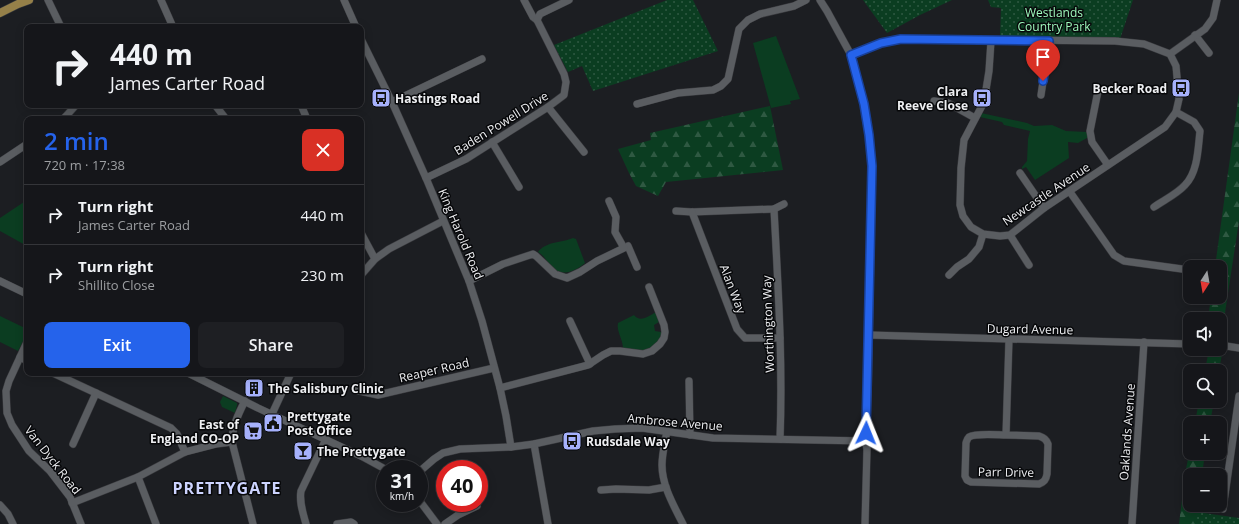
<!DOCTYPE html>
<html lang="en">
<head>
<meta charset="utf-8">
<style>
  :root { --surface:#15161a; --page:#1e1f23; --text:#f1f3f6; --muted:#9d9fa2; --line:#343539; --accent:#2563eb }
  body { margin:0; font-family:"Open Sans",sans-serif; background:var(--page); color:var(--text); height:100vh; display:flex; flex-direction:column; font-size:15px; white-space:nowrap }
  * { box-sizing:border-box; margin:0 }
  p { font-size:13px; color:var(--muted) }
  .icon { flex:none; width:22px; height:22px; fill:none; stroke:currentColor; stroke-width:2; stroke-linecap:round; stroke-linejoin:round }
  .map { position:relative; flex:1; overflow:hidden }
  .side { position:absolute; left:24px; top:116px; width:340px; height:260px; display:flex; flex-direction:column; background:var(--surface); border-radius:8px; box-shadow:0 2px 10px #0003,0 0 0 1px var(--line) }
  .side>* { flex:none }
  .hud { position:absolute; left:24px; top:24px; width:340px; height:84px; border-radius:8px; box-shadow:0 2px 10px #0003,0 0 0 1px var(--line); background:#15161a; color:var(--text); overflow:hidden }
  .needle { width:26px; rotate:191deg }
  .buttons { position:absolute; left:1183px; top:260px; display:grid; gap:8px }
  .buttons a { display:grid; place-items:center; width:44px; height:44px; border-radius:8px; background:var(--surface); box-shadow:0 2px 10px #0003,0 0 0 1px var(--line); font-size:20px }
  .speed { position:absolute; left:376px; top:460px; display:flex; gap:8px; font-size:20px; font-weight:700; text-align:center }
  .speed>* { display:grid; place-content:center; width:52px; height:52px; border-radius:50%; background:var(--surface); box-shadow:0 2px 10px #0003,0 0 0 1px var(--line); line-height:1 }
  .speed small { font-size:10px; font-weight:400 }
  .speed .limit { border:6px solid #d22; background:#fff; color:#111 }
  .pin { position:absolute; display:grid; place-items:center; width:34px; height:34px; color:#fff; margin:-41px -17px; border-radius:50% 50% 50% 0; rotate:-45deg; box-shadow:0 0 4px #0007 }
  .pin .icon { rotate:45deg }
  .me { position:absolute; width:44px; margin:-22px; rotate:2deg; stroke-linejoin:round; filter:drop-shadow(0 0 3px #0008) }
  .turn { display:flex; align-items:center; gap:14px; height:84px; padding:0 20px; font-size:18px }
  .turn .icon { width:52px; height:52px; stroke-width:2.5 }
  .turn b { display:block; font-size:28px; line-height:34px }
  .round { display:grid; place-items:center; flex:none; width:42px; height:42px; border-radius:8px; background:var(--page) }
  .head { display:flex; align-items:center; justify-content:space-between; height:68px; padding:0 20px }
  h1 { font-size:24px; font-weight:600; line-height:30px; color:var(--accent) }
  .button { display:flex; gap:8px; margin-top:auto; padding:8px 20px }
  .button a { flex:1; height:46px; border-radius:8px; background:var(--accent); color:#fff; font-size:16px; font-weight:600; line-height:46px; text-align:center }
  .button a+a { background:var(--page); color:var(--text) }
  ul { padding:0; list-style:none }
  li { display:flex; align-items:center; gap:12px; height:60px; padding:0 20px; border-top:1px solid var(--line) }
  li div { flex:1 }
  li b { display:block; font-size:15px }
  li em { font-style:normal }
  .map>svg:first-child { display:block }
  .grass { fill:#0b3d21 }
  .forest { fill:url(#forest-firs) }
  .park { fill:url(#park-dots) }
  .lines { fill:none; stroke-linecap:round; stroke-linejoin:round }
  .minor-casing { stroke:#3a3b3f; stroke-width:8 }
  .major-casing { stroke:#3a3b3f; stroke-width:9 }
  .minor { stroke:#5a5d61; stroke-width:7 }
  .major { stroke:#958049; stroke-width:8 }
  .route-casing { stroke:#184099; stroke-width:10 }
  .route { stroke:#2563eb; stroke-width:7 }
  .labels { text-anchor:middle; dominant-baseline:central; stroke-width:3; stroke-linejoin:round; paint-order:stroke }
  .park-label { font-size:12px; fill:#9ef9bc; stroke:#07080a }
  .poi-label { font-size:12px; font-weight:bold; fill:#eeeff2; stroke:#07080a; text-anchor:start }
  .street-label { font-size:12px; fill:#eeeff2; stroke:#07080a }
  .district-label { font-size:16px; font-weight:bold; letter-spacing:1px; fill:#ccd3fe; stroke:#07080a }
</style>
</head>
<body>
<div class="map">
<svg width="1239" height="524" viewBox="0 0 1239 524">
  <defs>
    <pattern id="forest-firs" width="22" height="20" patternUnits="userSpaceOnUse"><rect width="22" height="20" fill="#0b3d21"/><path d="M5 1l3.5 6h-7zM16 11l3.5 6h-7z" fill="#2f5942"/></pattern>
    <pattern id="park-dots" width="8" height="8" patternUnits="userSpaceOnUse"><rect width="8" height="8" fill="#0b3d21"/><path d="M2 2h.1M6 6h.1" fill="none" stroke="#2f5942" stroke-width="1.8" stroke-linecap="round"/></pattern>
  </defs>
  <rect width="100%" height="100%" fill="#1c1e22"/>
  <g class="grass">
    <path d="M776,36L800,99L790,101L791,104L771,108L753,43Z"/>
    <path d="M981,113L1027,123L1034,126L1052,125L1066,131L1087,132V138L1078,143L1068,142L1069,158L1035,180L1026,167L1022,169V167L1027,161L1028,139L1030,131L1004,125L1002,122L980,117Z"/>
    <path d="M27,200V246L0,231V218Z"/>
    <path d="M573,238L576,239L585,263C576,271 561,278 551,266C546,261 545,256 538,252C546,241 562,243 573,238Z"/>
    <path d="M656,312L659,322L654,325L655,331L661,332L662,336L653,348L643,352L623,349C623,339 616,331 618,323L634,315C640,323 649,316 656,312Z"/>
    <path d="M0,316L27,329V334L18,351L0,342Z"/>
    <path d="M223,396L237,403V405L235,413L222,407L220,402Z"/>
  </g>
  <g class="forest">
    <path d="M1239,93V221L1221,339H1220V319H1208L1211,297H1220V267H1215Z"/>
    <path d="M770,106L783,170L666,182L658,196L636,186L629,173L618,149L651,140L650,133Z"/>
    <path d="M1220,348H1223L1219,371H1205L1209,349Z"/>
    <path d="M1199,401H1214L1210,423H1195Z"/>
    <path d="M1190,448V453H1205L1202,475H1190V505H1197V512L1201,524H1179L1185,475Z"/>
  </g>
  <g class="park">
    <path d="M667,0H693L718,51L593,91L582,66L568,72L554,45Z"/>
    <path d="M863,0H952L920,15L887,33Z"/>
    <path d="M988,0H1133L1120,39L1000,36L1001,8L991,7Z"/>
    <path d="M1197,512L1239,518V524H1196Z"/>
  </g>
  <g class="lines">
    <g class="minor-casing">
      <g id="minor">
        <path d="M48,0L61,27"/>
        <path d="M161,0L173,27"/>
        <path d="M344,0L356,27"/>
        <path d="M524,0L533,17L537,20"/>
        <path d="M820,0L827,11L851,55L864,104L869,135L872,166L868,391L865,441L867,449L865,524"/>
        <path d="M1195,35L1209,53"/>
        <path d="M361,39L392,102L426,178L469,281L482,321L500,388L506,416L511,447"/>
        <path d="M1170,54L1205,29L1213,18L1217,0"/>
        <path d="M851,55L881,43L901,39L1115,41L1144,44L1170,54L1176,66L1179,99L1176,112L1165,127L1044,208L1010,235L1000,236L983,234L971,227L963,216L960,205L961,168L964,140L984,102L989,71L991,41"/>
        <path d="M1098,91L1090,131L1092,142L1108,165"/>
        <path d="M1041,95L1049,41"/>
        <path d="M934,101L948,103L975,118"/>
        <path d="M392,102L482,59"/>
        <path d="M637,104L678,93L713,90L721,86L728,79L739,29L748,20L760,14L794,6L806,0"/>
        <path d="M215,105L226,119"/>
        <path d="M301,105L307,119"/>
        <path d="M548,107L584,152"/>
        <path d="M63,119L67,115L76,105"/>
        <path d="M492,142L519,187"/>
        <path d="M0,162L27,144"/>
        <path d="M1020,173L1044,208"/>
        <path d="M426,178L466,159L548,107L564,95L566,82L564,74L537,20L540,14L569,0"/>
        <path d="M1070,192L1114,255L1124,261L1182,269"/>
        <path d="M1154,207C1164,200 1177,194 1185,185C1198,172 1198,148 1200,131L1194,122L1176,112"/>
        <path d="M774,209C778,286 783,362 780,439"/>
        <path d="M676,211L692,212L774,209L784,204"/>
        <path d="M692,212L737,329L745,338H780"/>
        <path d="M361,233L375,259"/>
        <path d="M1010,235L1029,265"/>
        <path d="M628,246L637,267"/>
        <path d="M361,275L375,259L389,249L443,221"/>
        <path d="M949,275L957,267L969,259L979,247L983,234"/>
        <path d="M0,281L27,294"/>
        <path d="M469,281L503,264L533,254L536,256L555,274L567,278L580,272L597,261L624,248L615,232L616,217L609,201"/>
        <path d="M570,321L590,364"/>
        <path d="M869,335L1190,344"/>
        <path d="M27,342L9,381L6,391L7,413L12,425L29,451L50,471L70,497L81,524"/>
        <path d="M1220,345L1239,348"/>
        <path d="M20,357L27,361"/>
        <path d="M53,373L171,428L177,434L185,452"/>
        <path d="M188,373L258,408L363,457L385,469"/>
        <path d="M689,381L690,435"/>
        <path d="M500,388L588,365L603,355L611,351H620L643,354L652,351L660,344L664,338L665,332L664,325L649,287"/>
        <path d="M355,390L378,395L494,368"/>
        <path d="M245,401C238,414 232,427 232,442L253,524"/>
        <path d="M272,414L291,373"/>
        <path d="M667,431C665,442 662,454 662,465C662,486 674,506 683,524"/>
        <path d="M1006,435C998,435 975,433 969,437C967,439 967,440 966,443L965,476L967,480L971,482L1039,484C1044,482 1046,480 1047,474L1048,444C1046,439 1044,438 1039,436L1006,435L1009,339"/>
        <path d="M73,444L96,393"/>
        <path d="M534,444L548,524"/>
        <path d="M419,472L434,459L443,453L460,449L511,447L534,444L593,431L615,429L642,428L713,438L865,441"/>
        <path d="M138,477L156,524"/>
        <path d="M601,490L616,489L649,490L666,487"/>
        <path d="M419,500L437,524"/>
        <path d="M72,503L138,477L185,452L216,444L232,442"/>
        <path d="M0,505L8,514L13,524"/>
        <path d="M1223,509L1239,396"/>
        <path d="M306,524C303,513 299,502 301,491L326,439"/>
        <path d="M337,524L351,522L354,524"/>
        <path d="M445,524L458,515L477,506"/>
        <path d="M1132,524L1144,342"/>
      </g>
    </g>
    <g class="major-casing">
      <path id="major" d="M0,13L18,4L29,0"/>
    </g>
    <use href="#minor" class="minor"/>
    <use href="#major" class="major"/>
  </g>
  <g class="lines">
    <g class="route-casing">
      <path id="route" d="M866,433L872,166L869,135L864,104L851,55L881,43L901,39L1049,41L1043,81"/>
    </g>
    <use href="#route" class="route"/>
  </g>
  <defs>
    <g id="bus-square" transform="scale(1)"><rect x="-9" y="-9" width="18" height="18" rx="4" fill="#a6b1fc" stroke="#07080a"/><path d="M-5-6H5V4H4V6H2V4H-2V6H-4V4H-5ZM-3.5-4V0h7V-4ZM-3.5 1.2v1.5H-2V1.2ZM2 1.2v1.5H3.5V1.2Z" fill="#111"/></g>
    <g id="building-square" transform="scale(1)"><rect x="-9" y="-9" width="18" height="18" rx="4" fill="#a6b1fc" stroke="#07080a"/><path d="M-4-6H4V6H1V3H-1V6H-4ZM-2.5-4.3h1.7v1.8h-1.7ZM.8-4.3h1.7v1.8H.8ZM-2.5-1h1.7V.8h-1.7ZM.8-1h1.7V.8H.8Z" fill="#111"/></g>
    <g id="civic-square" transform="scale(1)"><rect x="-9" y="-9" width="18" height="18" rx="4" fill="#a6b1fc" stroke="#07080a"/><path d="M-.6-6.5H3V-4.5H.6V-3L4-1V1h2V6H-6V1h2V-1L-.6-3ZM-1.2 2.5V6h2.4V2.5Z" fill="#111"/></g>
    <g id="supermarket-square" transform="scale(1)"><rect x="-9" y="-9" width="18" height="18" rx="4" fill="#a6b1fc" stroke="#07080a"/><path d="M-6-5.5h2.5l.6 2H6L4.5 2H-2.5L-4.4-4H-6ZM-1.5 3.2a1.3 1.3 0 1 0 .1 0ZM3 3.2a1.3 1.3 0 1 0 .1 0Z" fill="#111"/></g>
    <g id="bar-square" transform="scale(1)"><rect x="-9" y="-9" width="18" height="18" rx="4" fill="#a6b1fc" stroke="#07080a"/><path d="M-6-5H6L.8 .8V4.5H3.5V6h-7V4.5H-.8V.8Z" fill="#111"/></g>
  </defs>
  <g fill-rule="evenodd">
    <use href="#bus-square" x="1181" y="88"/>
    <use href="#bus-square" x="381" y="98"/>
    <use href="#bus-square" x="982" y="98"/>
    <use href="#building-square" x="254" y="388"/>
    <use href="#civic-square" x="273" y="423"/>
    <use href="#supermarket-square" x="253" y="431"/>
    <use href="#bus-square" x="572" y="441"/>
    <use href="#bar-square" x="303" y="451"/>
  </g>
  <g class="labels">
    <g class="park-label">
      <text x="1054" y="12">Westlands<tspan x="1054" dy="14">Country Park</tspan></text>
    </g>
    <g class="poi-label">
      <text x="1167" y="88" text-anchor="end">Becker Road</text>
      <text x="968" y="91" text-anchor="end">Clara<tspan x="968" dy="14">Reeve Close</tspan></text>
      <text x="395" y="98">Hastings Road</text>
      <text x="268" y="388">The Salisbury Clinic</text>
      <text x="287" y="416">Prettygate<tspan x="287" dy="14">Post Office</tspan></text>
      <text x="239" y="424" text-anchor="end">East of<tspan x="239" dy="14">England CO-OP</tspan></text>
      <text x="586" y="441">Rudsdale Way</text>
      <text x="317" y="451">The Prettygate</text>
    </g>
    <g class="street-label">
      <text transform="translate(501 123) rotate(-32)">Baden Powell Drive</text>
      <text transform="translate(1046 194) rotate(-34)">Newcastle Avenue</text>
      <text transform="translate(461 234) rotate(67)">King Harold Road</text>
      <text transform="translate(733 289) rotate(69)">Alan Way</text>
      <text transform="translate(768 324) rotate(-92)">Worthington Way</text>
      <text transform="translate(1030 329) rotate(1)">Dugard Avenue</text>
      <text transform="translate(434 370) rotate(-13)">Reaper Road</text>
      <text transform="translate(675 422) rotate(5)">Ambrose Avenue</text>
      <text transform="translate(1127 432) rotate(-86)">Oaklands Avenue</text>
      <text transform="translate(53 460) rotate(52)">Van Dyck Road</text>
      <text transform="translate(1006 472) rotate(1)">Parr Drive</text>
    </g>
    <g class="district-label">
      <text x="227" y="488">PRETTYGATE</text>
    </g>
  </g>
</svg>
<div class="buttons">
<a><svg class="needle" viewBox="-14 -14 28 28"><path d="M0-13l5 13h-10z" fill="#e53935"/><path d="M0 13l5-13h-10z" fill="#9d9fa2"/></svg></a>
<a><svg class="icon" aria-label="sound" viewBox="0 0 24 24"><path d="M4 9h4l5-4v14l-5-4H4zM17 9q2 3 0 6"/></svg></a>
<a><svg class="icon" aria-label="search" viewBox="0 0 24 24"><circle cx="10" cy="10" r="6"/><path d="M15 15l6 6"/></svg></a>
<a>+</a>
<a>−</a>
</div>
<div class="speed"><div>31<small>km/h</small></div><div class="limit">40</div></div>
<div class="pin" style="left:1043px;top:81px;background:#d93025"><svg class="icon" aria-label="arrive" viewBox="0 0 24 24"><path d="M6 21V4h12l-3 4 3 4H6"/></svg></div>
<svg class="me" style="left:866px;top:433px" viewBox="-20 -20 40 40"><path d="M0-17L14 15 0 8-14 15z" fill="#2563eb" stroke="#fff" stroke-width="4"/></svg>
<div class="hud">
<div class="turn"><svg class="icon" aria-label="right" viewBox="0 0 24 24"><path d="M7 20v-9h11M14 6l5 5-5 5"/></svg><div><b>440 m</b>James Carter Road</div></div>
</div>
<section class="side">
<div class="head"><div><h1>2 min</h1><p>720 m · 17:38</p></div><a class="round" style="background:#d93025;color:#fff"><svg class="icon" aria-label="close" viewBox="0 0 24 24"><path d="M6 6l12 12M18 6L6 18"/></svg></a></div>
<ul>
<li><svg class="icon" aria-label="right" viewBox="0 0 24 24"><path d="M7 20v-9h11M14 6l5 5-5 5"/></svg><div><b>Turn right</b><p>James Carter Road</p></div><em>440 m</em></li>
<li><svg class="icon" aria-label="right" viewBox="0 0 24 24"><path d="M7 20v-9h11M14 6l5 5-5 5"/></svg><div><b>Turn right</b><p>Shillito Close</p></div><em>230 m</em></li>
</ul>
<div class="button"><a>Exit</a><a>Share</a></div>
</section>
</div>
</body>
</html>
